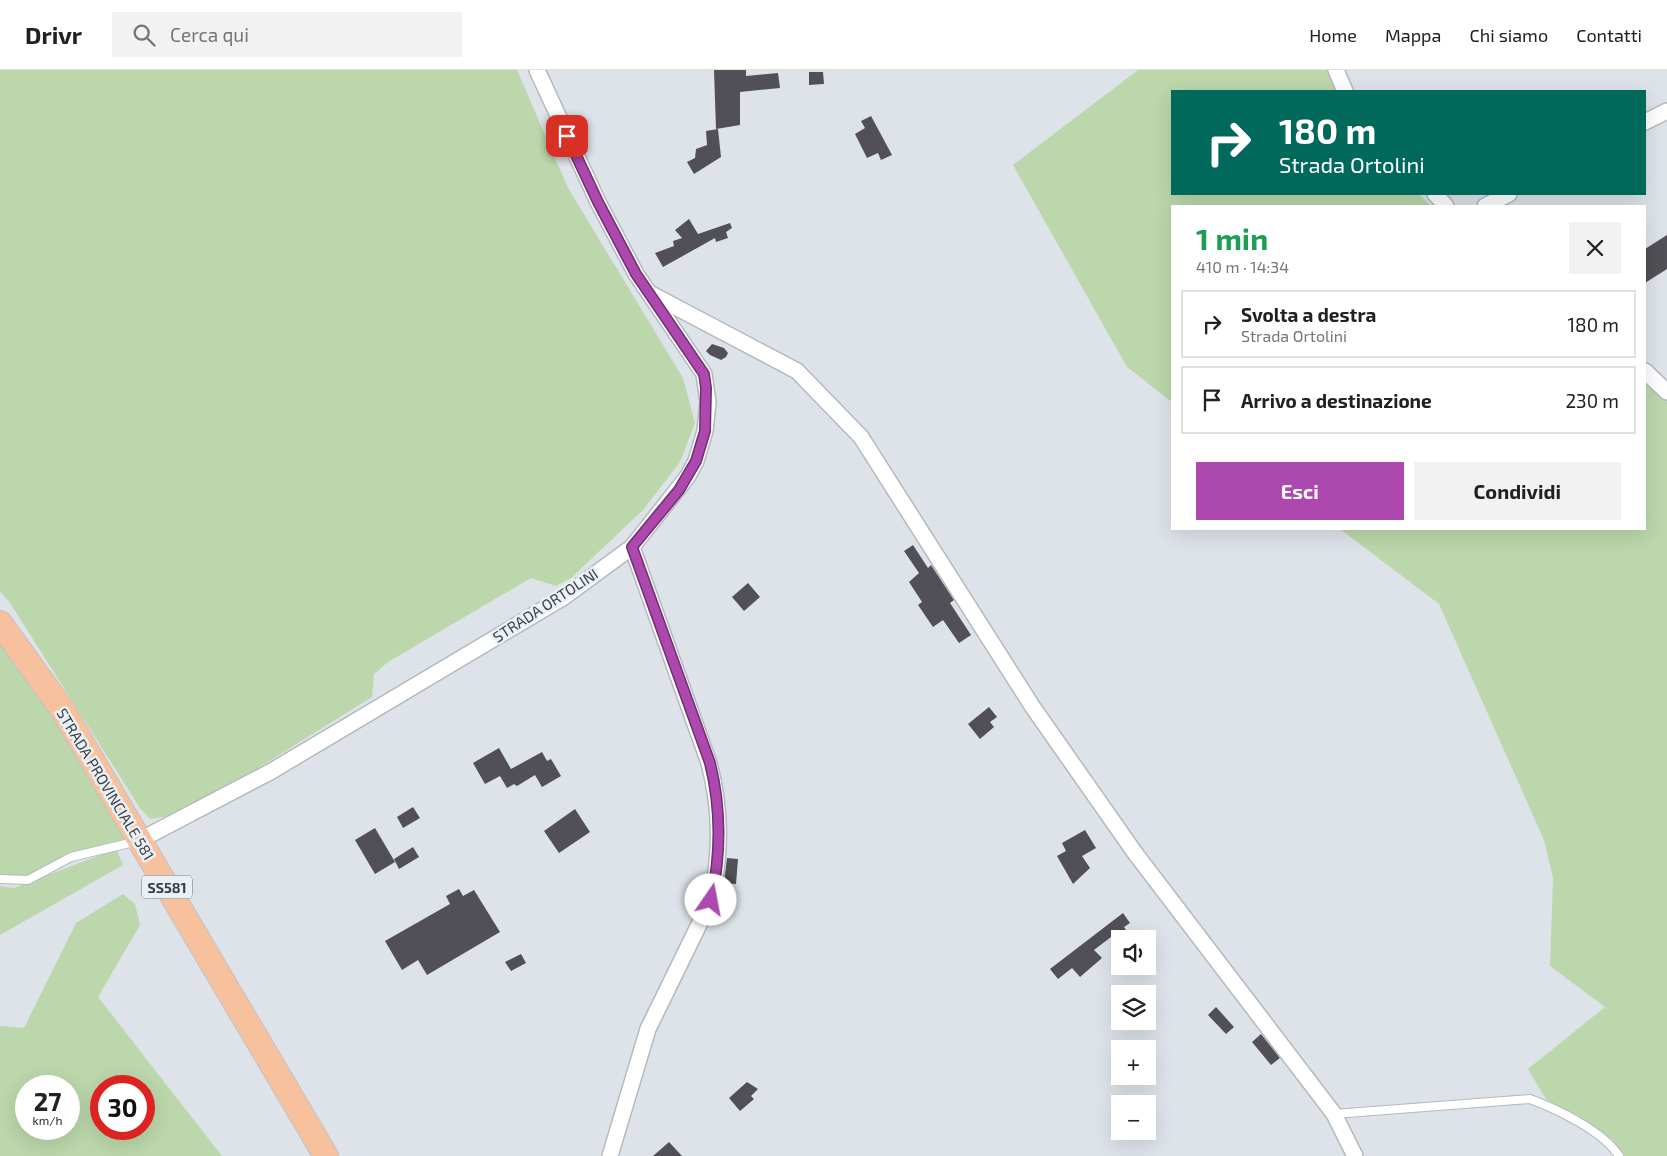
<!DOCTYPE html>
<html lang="it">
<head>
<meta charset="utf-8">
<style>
  :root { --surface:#fff; --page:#f2f2f2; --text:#202124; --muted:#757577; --line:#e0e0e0; --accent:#ac48ae }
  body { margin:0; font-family:"Exo 2",sans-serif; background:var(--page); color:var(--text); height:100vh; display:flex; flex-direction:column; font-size:19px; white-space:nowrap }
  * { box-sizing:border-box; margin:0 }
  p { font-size:16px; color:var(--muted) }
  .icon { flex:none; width:28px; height:28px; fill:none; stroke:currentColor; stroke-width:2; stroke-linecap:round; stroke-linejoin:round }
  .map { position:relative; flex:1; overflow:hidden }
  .panel { position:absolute; left:1171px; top:135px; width:475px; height:325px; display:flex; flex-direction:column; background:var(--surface); border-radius:0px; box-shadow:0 5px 20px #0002 }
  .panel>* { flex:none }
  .hud { position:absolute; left:1171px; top:20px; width:475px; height:105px; border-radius:0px; box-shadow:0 5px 20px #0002; background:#00695c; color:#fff; overflow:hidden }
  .controls { position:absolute; left:1111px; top:860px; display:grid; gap:10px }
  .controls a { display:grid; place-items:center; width:45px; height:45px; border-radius:0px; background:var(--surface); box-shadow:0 5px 20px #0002; font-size:25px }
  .speed { position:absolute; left:15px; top:1005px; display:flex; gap:10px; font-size:25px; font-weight:700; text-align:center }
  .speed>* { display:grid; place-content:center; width:65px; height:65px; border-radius:50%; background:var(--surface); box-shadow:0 5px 20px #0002; line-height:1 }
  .speed small { font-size:12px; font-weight:400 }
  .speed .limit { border:8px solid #d22; background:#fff; color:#111 }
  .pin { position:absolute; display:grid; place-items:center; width:42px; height:42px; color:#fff; margin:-21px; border-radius:10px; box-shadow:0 2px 8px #0006 }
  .me { position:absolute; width:55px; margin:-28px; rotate:12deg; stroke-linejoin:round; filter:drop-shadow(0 0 4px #0008) }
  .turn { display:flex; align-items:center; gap:18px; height:105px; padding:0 25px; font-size:22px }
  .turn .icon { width:65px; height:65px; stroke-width:2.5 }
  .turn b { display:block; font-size:35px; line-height:42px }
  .round { display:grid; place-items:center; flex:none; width:52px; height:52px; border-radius:0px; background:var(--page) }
  .summary { display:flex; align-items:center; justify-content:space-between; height:85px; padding:0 25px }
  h1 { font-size:30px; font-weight:700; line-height:38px; color:#1e9e55 }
  .action { display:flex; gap:10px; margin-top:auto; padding:10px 25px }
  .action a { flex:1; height:58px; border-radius:0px; background:var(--accent); color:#fff; font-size:20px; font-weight:700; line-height:58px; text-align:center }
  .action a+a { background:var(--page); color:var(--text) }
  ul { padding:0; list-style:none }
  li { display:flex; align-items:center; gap:15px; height:68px; margin:0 10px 8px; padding:0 15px; border:2px solid var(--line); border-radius:0px }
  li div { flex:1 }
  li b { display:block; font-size:19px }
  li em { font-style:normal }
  header { display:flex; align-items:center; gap:30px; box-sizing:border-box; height:70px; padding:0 25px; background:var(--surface); border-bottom:1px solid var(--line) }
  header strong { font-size:24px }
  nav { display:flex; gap:28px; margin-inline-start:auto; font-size:18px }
  .search { width:350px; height:45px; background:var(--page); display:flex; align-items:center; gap:12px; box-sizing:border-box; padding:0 18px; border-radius:0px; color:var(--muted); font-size:19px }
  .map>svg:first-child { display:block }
  .green { fill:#bcd7ab; fill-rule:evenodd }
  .building { fill:#515056 }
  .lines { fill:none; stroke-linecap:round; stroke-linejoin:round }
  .service-casing { stroke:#b3babf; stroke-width:10 }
  .minor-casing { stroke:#b3babf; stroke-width:18 }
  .primary-casing { stroke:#c0c1c2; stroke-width:26 }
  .service { stroke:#fff; stroke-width:8 }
  .minor { stroke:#fff; stroke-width:15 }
  .primary { stroke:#f8c19e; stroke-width:24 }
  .route-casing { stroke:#702f71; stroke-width:12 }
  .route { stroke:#ac48ae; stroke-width:9 }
  .labels { text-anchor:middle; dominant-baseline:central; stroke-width:5; stroke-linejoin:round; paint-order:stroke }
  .shield { fill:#eaf1f6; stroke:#6f7376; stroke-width:1 }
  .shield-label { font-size:14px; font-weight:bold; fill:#3a3d3f }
  .street-label { font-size:15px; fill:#3a3d3f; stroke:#eaf1f6 }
</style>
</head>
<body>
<header>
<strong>Drivr</strong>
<div class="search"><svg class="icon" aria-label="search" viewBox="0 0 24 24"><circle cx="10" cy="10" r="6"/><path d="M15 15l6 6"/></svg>Cerca qui</div>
<nav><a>Home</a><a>Mappa</a><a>Chi siamo</a><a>Contatti</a></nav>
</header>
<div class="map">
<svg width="1667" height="1086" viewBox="0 0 1667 1086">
  <rect width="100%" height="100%" fill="#dde3e9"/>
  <g class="green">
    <path d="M0,0H517L568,118L683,308L695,353L680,392L643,440L571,508L556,516L531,508L388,592L374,604L372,627L242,708L169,746L150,749L140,738L10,533L0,521Z"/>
    <path d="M1138,0H1331L1339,21H1172V124H1419L1431,136H1172V332L1127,297L1013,95Z"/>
    <path d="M1645,314L1667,327V1086H1623L1613,1070L1546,1029L1528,999L1605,937L1550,896L1553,808L1544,770L1439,534L1340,459H1645Z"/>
    <path d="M0,558L131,769L15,809L0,807Z"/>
    <path d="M116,779L123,795L0,865V816L14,818Z"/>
    <path d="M123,824L135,834L140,855L98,927L222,1086H0V956L24,958L76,853ZM69,1016V1059H26V1016ZM101,1016H144V1059H101Z"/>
  </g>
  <g class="building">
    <path d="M714,0H746V6L778,3L780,18L740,22V55L716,59Z"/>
    <path d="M809,2H823L824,14L809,15Z"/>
    <path d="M871,46L892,85L881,90L878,83L867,88L855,64L865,58L861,51Z"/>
    <path d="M718,59L721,87L694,104L687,92L695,88L696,79L707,75L706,61Z"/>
    <path d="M689,149L698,164L730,153L732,158L726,162L728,168L716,172L715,168L663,197L655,183L674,176L673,171L682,168L675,160Z"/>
    <path d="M1667,165V199L1645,213V179Z"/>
    <path d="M712,274L724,278L728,283L726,287L721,290L710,285L706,281Z"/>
    <path d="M913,475L928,498L931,495L954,530L950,533L971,565L959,573L943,550L933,557L918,535L922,532L909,512L919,503L904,481Z"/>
    <path d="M748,513L760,527L744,541L732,527Z"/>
    <path d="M989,637L997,647L990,652L994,657L980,669L968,654Z"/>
    <path d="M499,678L511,699L542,682L547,691L551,689L561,706L542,717L535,705L517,716L514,714L507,718L500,706L485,714L473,693Z"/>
    <path d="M413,737L420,748L403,758L397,747Z"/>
    <path d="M575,739L590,762L559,783L544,761Z"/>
    <path d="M375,758L395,792L375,804L355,770Z"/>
    <path d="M1085,760L1096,778L1082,786L1090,798L1073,814L1057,786L1066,781L1062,773Z"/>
    <path d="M413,777L419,787L399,799L394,789Z"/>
    <path d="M727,788L738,789L736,814L724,813Z"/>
    <path d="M459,819L463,826L474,820L500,862L427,905L418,890L402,900L385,871L450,834L446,826Z"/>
    <path d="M1123,843L1130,853L1124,857L1132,869H1118L1115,864L1094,880L1102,888L1080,907L1072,898L1058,909L1050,899Z"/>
    <path d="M521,884L526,893L511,901L505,892Z"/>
    <path d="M1216,937L1234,957L1226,964L1208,945Z"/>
    <path d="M1261,964L1280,988L1271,995L1252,972Z"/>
    <path d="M747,1012L758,1019L751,1026L754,1029L740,1041L729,1028Z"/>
    <path d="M669,1072L682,1086H653Z"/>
  </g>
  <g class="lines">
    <g class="service-casing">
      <g id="service">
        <path d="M0,809L28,810L71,787L138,771"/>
        <path d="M1334,1044L1530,1029C1557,1039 1603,1061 1619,1086"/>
      </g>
    </g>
    <g class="minor-casing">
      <g id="minor">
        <path d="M1336,0L1345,21"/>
        <path d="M1645,52L1667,41"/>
        <path d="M1435,124L1446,136"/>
        <path d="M1485,136L1509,124"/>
        <path d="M651,224L797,301L861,367L1032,636L1135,783L1334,1044L1355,1086"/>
        <path d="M1645,301L1667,322"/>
        <path d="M140,770L270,702L564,527L632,477L688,406L696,391L705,361L708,332L704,304L636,204L598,132L537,0"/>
        <path d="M610,1086L648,959L711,830C721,785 721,738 709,693L632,477"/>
      </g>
    </g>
    <g class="primary-casing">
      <path id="primary" d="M0,553L62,639L326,1086"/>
    </g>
    <use href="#service" class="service"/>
    <use href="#minor" class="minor"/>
    <use href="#primary" class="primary"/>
  </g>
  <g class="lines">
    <g class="route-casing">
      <path id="route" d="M567,66L598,132L636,204L704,304L706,318L705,361L696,391L679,420L632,477L710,693C721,738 721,785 711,830"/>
    </g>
    <use href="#route" class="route"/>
  </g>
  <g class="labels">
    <rect class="shield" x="142" y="805.5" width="50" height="23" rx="4"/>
    <g class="shield-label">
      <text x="167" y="817">SS581</text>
    </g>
    <g class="street-label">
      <text transform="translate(545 535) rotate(-33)">STRADA ORTOLINI</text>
      <text transform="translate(106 714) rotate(59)">STRADA PROVINCIALE 581</text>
    </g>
  </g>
</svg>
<div class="controls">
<a><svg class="icon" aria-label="sound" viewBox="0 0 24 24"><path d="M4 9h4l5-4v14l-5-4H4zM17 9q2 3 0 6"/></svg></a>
<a><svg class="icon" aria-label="layers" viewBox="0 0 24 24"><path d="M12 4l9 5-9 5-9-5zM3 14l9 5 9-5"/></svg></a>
<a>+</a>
<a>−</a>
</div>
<div class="speed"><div>27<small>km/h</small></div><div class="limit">30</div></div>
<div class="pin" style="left:567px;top:66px;background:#d93025"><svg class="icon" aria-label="arrive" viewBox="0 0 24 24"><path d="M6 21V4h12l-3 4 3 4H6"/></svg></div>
<svg class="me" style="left:711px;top:830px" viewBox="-20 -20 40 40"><circle r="19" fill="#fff"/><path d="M0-13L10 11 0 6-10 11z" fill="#ac48ae"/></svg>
<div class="hud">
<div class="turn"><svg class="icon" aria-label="right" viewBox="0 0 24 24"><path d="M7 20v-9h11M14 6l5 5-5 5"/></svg><div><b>180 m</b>Strada Ortolini</div></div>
</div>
<section class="panel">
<div class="summary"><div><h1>1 min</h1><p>410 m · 14:34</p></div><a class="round"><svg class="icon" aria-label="close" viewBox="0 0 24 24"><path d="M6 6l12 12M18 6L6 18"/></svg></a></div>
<ul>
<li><svg class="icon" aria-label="right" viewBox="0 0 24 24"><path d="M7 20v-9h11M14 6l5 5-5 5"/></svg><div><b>Svolta a destra</b><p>Strada Ortolini</p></div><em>180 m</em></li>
<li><svg class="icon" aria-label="arrive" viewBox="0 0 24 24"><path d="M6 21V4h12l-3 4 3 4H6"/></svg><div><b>Arrivo a destinazione</b></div><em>230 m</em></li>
</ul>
<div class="action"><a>Esci</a><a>Condividi</a></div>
</section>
</div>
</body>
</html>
